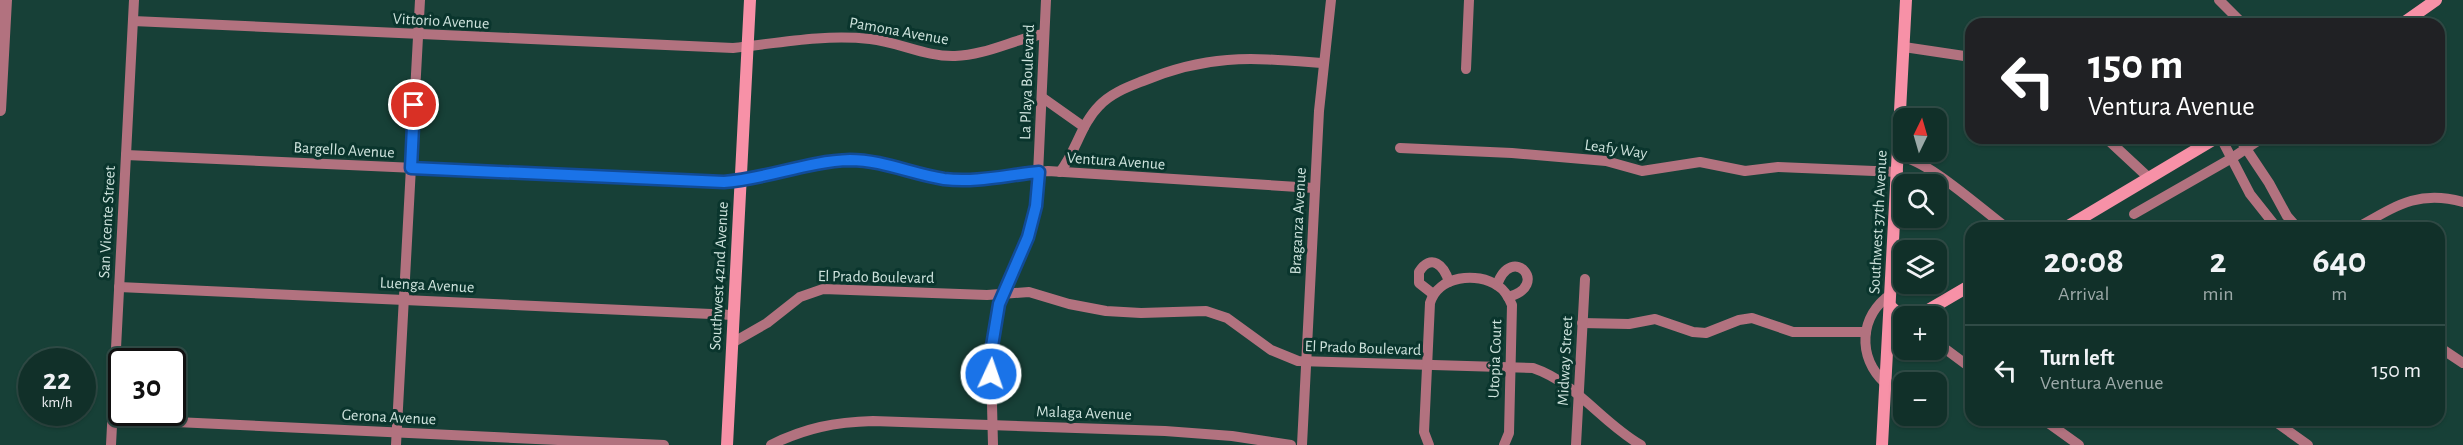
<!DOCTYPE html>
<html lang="en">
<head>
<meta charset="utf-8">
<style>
  :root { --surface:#113029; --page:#1a3831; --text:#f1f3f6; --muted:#9ca9a8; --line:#304b46 }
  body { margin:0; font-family:"Alegreya Sans",sans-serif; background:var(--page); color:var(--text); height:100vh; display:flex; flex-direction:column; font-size:22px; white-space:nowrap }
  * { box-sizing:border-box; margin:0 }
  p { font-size:20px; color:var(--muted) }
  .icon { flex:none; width:33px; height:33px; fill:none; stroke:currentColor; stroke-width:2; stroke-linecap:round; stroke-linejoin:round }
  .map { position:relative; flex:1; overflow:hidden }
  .sheet { position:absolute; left:1965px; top:222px; width:480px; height:204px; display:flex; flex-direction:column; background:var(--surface); border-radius:18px; box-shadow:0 2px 4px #0004,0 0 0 2px var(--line) }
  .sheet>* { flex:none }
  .guide { position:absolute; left:1965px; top:18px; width:480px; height:126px; border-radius:18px; box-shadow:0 2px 4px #0004,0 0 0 2px var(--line); background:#202124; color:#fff; overflow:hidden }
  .needle { width:39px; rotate:5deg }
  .controls { position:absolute; left:1893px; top:108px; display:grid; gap:12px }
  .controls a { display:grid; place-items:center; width:54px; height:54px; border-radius:12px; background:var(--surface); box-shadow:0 2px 4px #0004,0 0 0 2px var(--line); font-size:30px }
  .speed { position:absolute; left:18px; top:348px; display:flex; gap:12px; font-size:30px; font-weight:700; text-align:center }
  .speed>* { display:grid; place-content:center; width:78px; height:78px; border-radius:50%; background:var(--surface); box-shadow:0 2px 4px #0004,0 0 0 2px var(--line); line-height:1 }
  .speed small { font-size:15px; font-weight:400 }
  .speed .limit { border:3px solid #111; border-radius:9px; background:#fff; color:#111 }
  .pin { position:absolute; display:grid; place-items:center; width:51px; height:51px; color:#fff; margin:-26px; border:3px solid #fff; border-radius:50%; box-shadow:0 2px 6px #0007 }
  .me { position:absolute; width:66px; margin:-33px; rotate:3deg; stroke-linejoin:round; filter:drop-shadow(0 0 4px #0008) }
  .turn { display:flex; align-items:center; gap:21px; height:126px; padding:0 24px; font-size:27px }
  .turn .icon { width:78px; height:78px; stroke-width:2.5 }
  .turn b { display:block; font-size:42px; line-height:51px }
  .eta { display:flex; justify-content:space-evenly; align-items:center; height:102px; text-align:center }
  .eta b { font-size:36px; font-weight:700; line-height:42px }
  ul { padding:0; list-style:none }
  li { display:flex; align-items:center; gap:18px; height:90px; padding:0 24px; border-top:2px solid var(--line) }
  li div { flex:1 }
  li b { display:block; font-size:22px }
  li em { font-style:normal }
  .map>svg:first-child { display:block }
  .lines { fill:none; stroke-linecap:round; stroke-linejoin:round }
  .minor { stroke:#b2727f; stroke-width:10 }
  .tertiary { stroke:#b2727f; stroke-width:12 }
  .secondary { stroke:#f791a7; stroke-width:12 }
  .route-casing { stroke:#114b97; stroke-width:15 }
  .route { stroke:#1a73e8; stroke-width:10 }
  .labels { text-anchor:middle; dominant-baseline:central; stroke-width:6; stroke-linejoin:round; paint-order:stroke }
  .street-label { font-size:16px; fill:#cee3dd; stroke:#0a352d }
</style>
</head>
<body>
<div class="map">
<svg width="2463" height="445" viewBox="0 0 2463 445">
  <rect width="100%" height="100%" fill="#174037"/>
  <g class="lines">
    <g class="minor">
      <path d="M2219,0L2243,24"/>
      <path d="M133,21L733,48C779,43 823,34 870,39C899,42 926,57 955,56C987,55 1014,39 1044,34"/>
      <path d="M1904,47L1971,57"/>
      <path d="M1466,69L1469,0"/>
      <path d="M1043,98L1084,127"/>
      <path d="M2106,138L2149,178"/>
      <path d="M2221,138L2250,194L2277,228"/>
      <path d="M2239,138L2269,183L2287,216L2294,224"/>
      <path d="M1400,148L1512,153L1606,161L1642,171L1700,162L1745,171L1778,167L1898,172"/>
      <path d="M126,155L724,182L757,178L828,163L854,160L883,164L950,180H973L1048,171L1314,188"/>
      <path d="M1899,156C1928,160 1981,209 2007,228"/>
      <path d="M1060,172C1076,152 1081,124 1099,106C1111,93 1128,87 1143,81C1210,53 1253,58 1323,63"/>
      <path d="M2134,214L2232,158L2262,138"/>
      <path d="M2357,228C2394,207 2418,189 2463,202"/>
      <path d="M1497,285C1512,242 1551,286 1508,297"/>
      <path d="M119,287L733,315"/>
      <path d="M1433,294L1419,283V272C1431,253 1444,265 1449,282"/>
      <path d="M1582,323L1629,324L1655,319L1693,332L1706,333L1739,320L1752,318L1793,332H1866"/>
      <path d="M1936,342L1971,368"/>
      <path d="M732,343L767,323L800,297L823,289L987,295L1029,292L1069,304L1106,311L1141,313L1206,311L1227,318L1271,350L1298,361L1533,368C1577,383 1602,423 1641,445"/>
      <path d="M2439,347L2463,363"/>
      <path d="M1885,383C1857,357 1859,316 1891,294"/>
      <path d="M112,419L664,445"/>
      <path d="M2044,420L2079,445"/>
      <path d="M2273,420L2308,445"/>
      <path d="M111,445L134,0"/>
      <path d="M396,445L420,0"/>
      <path d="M771,445C805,428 835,422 873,421L1165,431L1232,436L1291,445"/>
      <path d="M993,445L991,363L997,317L1008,282L1028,237L1037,196L1046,0"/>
      <path d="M1302,445L1319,111L1331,0"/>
      <path d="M1429,445L1424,432L1430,303C1438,276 1477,271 1498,286C1505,290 1509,298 1512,305L1509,433L1504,445"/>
      <path d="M1576,445L1585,279"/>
    </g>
    <path class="tertiary" d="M0,110L6,0"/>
    <g class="secondary">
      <path d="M2402,24L2436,0"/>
      <path d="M2065,228L2216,138"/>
      <path d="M1890,306L1904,319"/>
      <path d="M1918,316L1971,285"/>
      <path d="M1888,346L1904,327"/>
      <path d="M727,445L750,0"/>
      <path d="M1882,445L1906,0"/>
    </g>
  </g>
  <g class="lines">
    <g class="route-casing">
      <path id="route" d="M414,105L411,168L724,182C766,179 808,161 850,160C882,160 912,174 944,179C976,183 1007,175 1039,172L1036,206L1028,237L999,304L992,346L991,374"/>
    </g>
    <use href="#route" class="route"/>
  </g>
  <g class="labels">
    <g class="street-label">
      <text transform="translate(441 21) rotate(3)">Vittorio Avenue</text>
      <text transform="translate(899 31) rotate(10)">Pamona Avenue</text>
      <text transform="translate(1027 82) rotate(-88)">La Playa Boulevard</text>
      <text transform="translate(1616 149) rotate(8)">Leafy Way</text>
      <text transform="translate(344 150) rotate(3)">Bargello Avenue</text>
      <text transform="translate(1116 161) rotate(4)">Ventura Avenue</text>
      <text transform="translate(1298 221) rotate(-87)">Braganza Avenue</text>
      <text transform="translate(107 222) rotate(-87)">San Vicente Street</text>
      <text transform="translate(1878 222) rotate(-87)">Southwest 37th Avenue</text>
      <text transform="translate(719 276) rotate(-87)">Southwest 42nd Avenue</text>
      <text transform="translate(876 277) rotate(1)">El Prado Boulevard</text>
      <text transform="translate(427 285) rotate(3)">Luenga Avenue</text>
      <text transform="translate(1363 348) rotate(2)">El Prado Boulevard</text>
      <text transform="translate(1495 359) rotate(-88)">Utopia Court</text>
      <text transform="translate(1565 361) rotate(-87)">Midway Street</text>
      <text transform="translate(1084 413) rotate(2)">Malaga Avenue</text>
      <text transform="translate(389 417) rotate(3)">Gerona Avenue</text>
    </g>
  </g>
</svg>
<div class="controls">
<a><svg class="needle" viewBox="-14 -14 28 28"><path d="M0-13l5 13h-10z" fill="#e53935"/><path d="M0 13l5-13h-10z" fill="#9ca9a8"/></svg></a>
<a><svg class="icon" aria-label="search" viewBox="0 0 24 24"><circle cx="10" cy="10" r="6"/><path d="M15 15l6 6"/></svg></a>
<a><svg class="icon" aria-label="layers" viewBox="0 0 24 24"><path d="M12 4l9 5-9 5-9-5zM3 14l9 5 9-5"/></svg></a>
<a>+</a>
<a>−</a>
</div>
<div class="speed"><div>22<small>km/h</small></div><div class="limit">30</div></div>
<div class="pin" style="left:414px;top:105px;background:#d93025"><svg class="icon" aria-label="arrive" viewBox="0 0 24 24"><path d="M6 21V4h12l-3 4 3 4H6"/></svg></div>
<svg class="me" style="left:991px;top:374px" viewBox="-20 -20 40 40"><circle r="17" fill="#1a73e8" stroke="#fff" stroke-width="3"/><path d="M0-11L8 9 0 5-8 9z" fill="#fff"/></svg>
<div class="guide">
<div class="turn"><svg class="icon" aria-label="left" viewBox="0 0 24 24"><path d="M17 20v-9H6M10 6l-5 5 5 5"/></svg><div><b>150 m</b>Ventura Avenue</div></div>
</div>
<section class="sheet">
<div class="eta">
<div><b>20:08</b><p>Arrival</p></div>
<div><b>2</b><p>min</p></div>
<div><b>640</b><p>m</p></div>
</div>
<ul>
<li><svg class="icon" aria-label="left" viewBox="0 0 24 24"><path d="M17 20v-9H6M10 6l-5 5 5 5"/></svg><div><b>Turn left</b><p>Ventura Avenue</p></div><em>150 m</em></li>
</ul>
</section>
</div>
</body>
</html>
